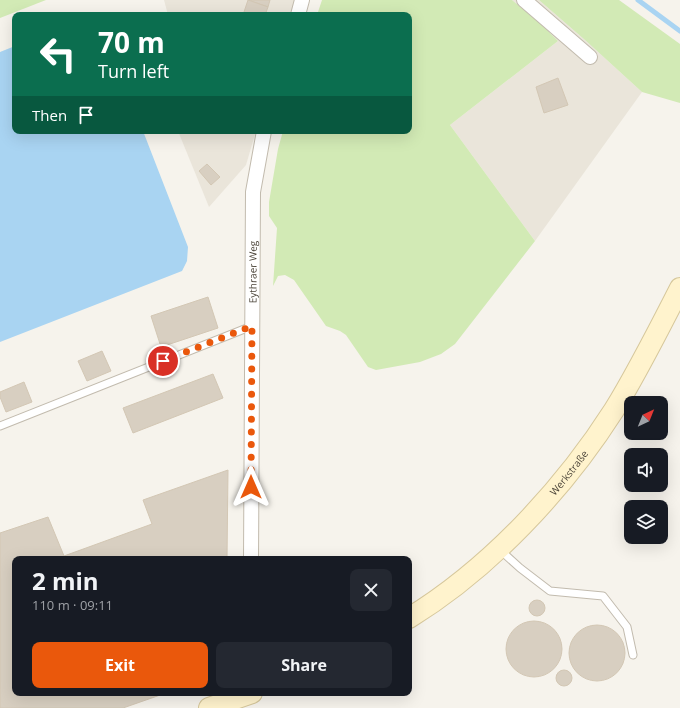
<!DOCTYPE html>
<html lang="en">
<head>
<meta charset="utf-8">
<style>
  :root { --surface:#171b24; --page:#242831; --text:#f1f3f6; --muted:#9ea1a6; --accent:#ea580c }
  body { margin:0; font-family:"Open Sans",sans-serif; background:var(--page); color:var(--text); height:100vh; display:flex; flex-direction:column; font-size:15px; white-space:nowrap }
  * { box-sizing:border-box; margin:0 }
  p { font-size:13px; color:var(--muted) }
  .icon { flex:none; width:22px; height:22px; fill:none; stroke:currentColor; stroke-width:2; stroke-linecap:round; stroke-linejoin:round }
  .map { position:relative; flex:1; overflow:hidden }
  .side { position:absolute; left:12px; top:556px; width:400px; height:140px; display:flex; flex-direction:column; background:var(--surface); border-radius:8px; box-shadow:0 4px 16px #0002 }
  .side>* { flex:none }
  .banner { position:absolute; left:12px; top:12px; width:400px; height:122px; border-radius:8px; box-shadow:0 4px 16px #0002; background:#0b6e4f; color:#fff; overflow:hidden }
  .needle { width:26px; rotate:43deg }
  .fabs { position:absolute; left:624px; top:396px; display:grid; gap:8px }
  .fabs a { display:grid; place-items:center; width:44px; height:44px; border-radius:8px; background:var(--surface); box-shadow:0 4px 16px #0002; font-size:20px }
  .pin { position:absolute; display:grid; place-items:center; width:34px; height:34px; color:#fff; margin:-17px; border:2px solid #fff; border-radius:50%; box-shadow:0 1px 4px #0007 }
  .me { position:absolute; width:44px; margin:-22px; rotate:0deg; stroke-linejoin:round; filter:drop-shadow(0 0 3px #0008) }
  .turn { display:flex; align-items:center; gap:14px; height:84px; padding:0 20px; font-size:18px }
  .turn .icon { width:52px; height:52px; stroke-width:2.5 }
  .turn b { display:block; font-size:28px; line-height:34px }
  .then { display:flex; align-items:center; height:38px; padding:0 20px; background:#0003; gap:8px; font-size:15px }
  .round { display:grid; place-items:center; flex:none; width:42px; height:42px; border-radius:8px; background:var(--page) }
  .head { display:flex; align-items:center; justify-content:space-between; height:68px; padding:0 20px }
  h1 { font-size:24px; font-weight:700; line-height:30px }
  .primary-button { display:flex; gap:8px; margin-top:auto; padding:8px 20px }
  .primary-button a { flex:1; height:46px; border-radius:8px; background:var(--accent); color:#fff; font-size:16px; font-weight:700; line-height:46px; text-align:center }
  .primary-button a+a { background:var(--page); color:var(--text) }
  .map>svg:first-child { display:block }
  .residential { fill:#eae5da }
  .green { fill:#d2eab5 }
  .water { fill:#a9d4f2 }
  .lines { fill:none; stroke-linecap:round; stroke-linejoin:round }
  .stream { stroke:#a9d4f2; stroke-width:5 }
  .building { fill:#d8cfc1; stroke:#d3c7b4 }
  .service-casing { stroke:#c2bbae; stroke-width:9 }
  .minor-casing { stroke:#c2bbae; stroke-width:16 }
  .secondary-casing { stroke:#d6c79b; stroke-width:22 }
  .service { stroke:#fff; stroke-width:7 }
  .minor { stroke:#fff; stroke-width:14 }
  .secondary { stroke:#fff3cd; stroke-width:20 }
  .route { stroke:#ea580c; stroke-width:7; stroke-dasharray:0 12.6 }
  .labels { text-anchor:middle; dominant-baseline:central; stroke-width:4; stroke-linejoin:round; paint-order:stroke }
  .street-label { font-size:10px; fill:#4b4439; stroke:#fff }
</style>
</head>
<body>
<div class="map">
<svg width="680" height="708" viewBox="0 0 680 708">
  <rect width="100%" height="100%" fill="#f6f3ec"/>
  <g class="residential">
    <path d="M164,0H295L290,15H168Z"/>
    <path d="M512,0H539L585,40L642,92L535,241L450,125L558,41L542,25Z"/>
    <path d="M178,131H256L246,165L209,207Z"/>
  </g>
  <g class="green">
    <path d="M0,0H46L0,18Z"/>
    <path d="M322,0H512L542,25L558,41L450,125L535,241L455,344L441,354L420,362L376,370L368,367L346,335L340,331L326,326L294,280L285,275L278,276L273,286L277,228L269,216V202L278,149L283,131H409V15H317Z"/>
    <path d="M539,0H619L680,44V103L642,92L585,40Z"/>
  </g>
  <path class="water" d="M15,46V131H143L188,247L187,261L182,271L0,342V52Z"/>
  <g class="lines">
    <path class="stream" d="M638,0L680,31"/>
  </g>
  <g class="building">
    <path d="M248,0H270L268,7Z"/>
    <path d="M248,0L268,7L265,15H243Z"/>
    <path d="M558,78L568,105L544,113L536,87Z"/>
    <path d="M207,164L220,177L211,185L199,171Z"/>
    <path d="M208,297L218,328L161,347L151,316Z"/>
    <path d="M102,351L111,371L87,381L78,361Z"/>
    <path d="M213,374L223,398L133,433L123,408Z"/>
    <path d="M24,382L32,402L6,412L0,397V392Z"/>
    <path d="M228,470L227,559H15V693H166L123,708H0V533L48,517L64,556L152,524L143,500Z"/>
    <circle cx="537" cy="608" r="8"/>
    <circle cx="534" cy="649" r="28"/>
    <circle cx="597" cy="653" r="28"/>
    <circle cx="564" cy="678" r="8"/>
  </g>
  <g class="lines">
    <g class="service-casing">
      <g id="service">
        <path d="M0,426L252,326"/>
        <path d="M499,549L520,568L550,591L603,596L627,627L633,655"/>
      </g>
    </g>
    <g class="minor-casing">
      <g id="minor">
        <path d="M524,0L590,57"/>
        <path d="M298,15L302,0"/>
        <path id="s1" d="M251,559L253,192L264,131"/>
      </g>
    </g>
    <g class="secondary-casing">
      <g id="secondary">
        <path id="s2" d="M409,618C489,569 563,490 614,410C638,371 659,329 680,288"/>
        <path d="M209,708L252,693"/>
      </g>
    </g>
    <use href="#service" class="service"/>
    <use href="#minor" class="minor"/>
    <use href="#secondary" class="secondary"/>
  </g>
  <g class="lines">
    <path class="route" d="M163,361L252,326L251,487"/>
  </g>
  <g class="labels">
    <g class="street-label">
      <text stroke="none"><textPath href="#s1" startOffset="287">Eythraer Weg</textPath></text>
      <text stroke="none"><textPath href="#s2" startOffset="217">Werkstraße</textPath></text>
    </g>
  </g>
</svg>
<div class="fabs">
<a><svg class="needle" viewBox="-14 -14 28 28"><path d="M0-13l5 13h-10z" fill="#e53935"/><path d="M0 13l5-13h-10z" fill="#9ea1a6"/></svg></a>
<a><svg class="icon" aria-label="sound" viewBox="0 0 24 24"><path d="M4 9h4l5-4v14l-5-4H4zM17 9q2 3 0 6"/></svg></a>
<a><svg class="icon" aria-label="layers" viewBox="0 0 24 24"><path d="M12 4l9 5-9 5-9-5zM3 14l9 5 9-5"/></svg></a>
</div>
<div class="pin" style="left:163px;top:361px;background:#d93025"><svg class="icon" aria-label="arrive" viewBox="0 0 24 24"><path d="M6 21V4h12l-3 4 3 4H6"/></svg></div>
<svg class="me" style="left:251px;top:487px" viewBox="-20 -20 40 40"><path d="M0-17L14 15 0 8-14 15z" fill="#ea580c" stroke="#fff" stroke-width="4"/></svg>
<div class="banner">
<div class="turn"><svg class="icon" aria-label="left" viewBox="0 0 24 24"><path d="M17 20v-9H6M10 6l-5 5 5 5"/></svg><div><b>70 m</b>Turn left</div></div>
<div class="then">Then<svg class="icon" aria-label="arrive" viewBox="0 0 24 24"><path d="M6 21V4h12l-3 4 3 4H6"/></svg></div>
</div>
<section class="side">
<div class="head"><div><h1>2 min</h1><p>110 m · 09:11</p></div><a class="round"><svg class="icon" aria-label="close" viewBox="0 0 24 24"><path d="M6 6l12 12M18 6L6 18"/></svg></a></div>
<div class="primary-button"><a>Exit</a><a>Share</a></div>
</section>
</div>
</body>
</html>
